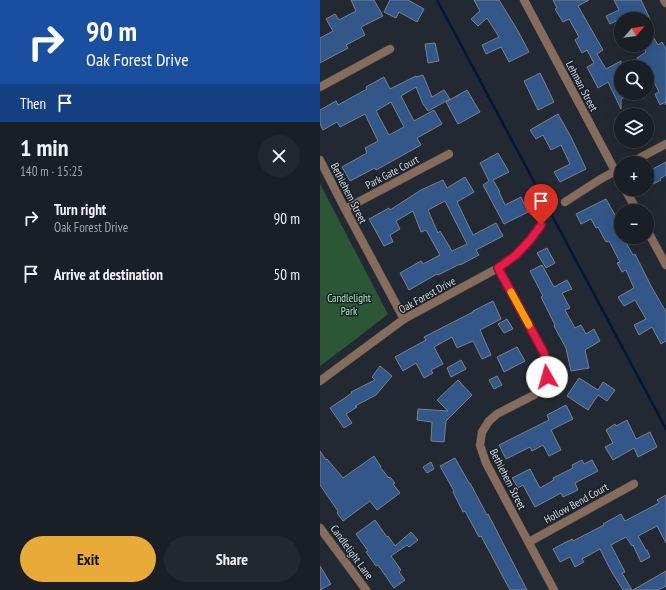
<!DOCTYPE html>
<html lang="en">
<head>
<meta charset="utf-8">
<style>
  :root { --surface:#1a1f26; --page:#23272e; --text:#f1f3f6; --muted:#9fa2a7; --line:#383d43; --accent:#e9ab38 }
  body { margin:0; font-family:"PT Sans Narrow",sans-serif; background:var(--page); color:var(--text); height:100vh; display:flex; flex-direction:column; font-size:15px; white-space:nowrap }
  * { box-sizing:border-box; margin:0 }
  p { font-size:13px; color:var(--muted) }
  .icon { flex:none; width:22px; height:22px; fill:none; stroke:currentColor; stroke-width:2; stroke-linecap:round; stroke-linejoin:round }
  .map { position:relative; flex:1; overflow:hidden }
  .side { display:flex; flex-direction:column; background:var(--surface); width:320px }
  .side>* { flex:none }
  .hud { background:#1a4fa0; color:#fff; overflow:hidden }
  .needle { width:26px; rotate:62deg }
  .controls { position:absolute; left:294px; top:12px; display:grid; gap:8px }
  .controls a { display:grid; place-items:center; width:40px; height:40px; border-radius:50%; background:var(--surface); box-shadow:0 4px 16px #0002,0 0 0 1px var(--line); font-size:20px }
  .pin { position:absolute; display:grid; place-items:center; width:34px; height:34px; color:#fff; margin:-41px -17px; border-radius:50% 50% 50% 0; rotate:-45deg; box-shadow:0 0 4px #0007 }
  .pin .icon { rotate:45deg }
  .me { position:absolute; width:44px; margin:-22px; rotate:353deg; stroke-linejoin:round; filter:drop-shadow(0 0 3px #0008) }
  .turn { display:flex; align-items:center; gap:14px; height:84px; padding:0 20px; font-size:18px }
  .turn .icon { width:52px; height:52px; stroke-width:2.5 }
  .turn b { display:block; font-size:28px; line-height:34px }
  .then { display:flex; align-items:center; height:38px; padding:0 20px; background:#0003; gap:8px; font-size:15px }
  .round { display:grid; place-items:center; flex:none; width:42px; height:42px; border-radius:21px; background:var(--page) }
  .summary { display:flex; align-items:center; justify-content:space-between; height:68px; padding:0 20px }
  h1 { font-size:24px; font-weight:700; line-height:30px }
  .cta { display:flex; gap:8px; margin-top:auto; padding:8px 20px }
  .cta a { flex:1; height:46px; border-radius:24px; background:var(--accent); color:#111; font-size:16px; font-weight:700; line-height:46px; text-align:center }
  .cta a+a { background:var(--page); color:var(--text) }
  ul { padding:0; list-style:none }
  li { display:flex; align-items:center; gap:12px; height:56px; padding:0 20px }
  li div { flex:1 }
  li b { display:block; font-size:15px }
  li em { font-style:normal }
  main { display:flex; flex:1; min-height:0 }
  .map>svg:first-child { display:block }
  .green { fill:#2c5737 }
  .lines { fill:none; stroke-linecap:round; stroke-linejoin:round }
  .stream { stroke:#001739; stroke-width:2.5 }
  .building { fill:#325788; stroke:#7a818c; fill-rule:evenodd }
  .minor-casing { stroke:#3f454e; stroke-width:9 }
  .tertiary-casing { stroke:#3f454e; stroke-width:9 }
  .minor { stroke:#866c5c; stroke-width:8 }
  .tertiary { stroke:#866c5c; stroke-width:8 }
  .route-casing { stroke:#92132f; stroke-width:10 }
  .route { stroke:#e11d48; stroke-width:7 }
  .slow { stroke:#f59e0b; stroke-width:7 }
  .labels { text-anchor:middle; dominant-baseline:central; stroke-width:3; stroke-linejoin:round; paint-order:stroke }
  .street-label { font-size:11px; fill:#d3d8de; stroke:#1a2028 }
  .park-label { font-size:11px; fill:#9bf0b0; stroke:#1a2028 }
</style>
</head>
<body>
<main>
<section class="side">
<div class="hud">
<div class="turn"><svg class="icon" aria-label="right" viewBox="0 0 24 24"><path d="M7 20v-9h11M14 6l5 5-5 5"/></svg><div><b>90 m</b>Oak Forest Drive</div></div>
<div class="then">Then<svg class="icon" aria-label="arrive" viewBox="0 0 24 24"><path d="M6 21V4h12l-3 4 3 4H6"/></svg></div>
</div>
<div class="summary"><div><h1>1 min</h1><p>140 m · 15:25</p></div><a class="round"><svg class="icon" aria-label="close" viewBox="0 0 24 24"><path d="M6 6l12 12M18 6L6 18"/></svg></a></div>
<ul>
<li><svg class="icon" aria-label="right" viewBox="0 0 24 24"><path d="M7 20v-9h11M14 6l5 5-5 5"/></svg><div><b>Turn right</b><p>Oak Forest Drive</p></div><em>90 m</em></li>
<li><svg class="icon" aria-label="arrive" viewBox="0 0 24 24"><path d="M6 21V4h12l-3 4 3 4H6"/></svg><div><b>Arrive at destination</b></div><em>50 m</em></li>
</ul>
<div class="cta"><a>Exit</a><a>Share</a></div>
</section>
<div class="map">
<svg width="346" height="590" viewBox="0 0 346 590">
  <rect width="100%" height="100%" fill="#232932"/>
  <path class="green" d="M0,184L68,314L32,342L0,366Z"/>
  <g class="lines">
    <path class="stream" d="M117,0L346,429"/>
  </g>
  <g class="building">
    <path d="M31,0H54L63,16L41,27L45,35L26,45L28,48L0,63V38L13,31L6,19L15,14L19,20L36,11Z"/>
    <path d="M70,0H88L104,9L97,22L79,12L76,18L64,12Z"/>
    <path d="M154,0H179L198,31L209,52L189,62L181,47L166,54L162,45L179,37L167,18L158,26L151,19L160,11Z"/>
    <path d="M233,0H269L258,6L283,50L277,54L286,69L301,61V93H314L301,99V109L288,82L278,88L267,67L274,63L267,50L262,53L255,40L259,37L249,19L243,22L235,9L237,8Z"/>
    <path d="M294,0H321L330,19H312L310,14L290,24L286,16L299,10Z"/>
    <path d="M332,35L338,45L342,42L346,49V105L345,102L340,105L335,94L339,92L327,67L325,64L322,66L317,58L326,52L322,45H327V38Z"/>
    <path d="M115,43L119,61L108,63L105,44Z"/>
    <path d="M220,73L234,102L218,110L204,81Z"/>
    <path d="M103,75L112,97L124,90L130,99L108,111L103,104L96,87L81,96L94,121L114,110L122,124L97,138L101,145L56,170L55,168L30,181L22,167L47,153L45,148L58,141L45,114L20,127L17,122L3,130L0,124V110L16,101L18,105L47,89L46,87L64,77L70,89L96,76V77ZM71,102L84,127L69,135L56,111Z"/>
    <path d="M147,90L160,112L138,124L126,102Z"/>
    <path d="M238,114L251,137L266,169L240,182L234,172L250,164L241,145L231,150L223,135L216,139L210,130Z"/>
    <path d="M178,153L189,172L173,180L180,192H179L185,205L201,197L208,212L184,224L163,185L169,181L160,163Z"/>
    <path d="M346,162V175L340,179L341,180L331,185L327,178V172Z"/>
    <path d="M145,177L154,192L137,202L153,235L176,223L183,236L156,250L159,255L140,265V264L118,275L117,274L89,290L80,273L101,261L103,264L120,255L106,230L101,232L93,211L76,221L80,229L70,235L73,242L64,246L49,219L69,208L70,210L101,190L123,180L127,188ZM125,201L147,244L132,251L120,231L118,233L108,210Z"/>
    <path d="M286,199L296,217L294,219L301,233V237H303L313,255L315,254L331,286L346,312V341L341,344L332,327L319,335L314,325L326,319L315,300L304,306L298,297L314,288L306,270L302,272L297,263L300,262L289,241L286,242L278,227L276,228L271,219L261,224L256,214Z"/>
    <path d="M227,248L235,263L226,268L217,253Z"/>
    <path d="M222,265L234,287L247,280L252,289L242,293L250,308L245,310L255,328L261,325L266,334L274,329L280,341L265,350L269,368L251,371L246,348L234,326L235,325L221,297L223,296L210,271Z"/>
    <path d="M173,301L181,319L160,330L171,355L162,359L153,341L137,348L132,337L114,347L123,364L111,370L113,373L104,378L96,363L83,371L75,357L106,340L104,337L153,312V311Z"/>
    <path d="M187,319L193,329L184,333L178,324Z"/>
    <path d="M197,347L205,361L184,372L177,357Z"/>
    <path d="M141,360L146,369L131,377L127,368Z"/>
    <path d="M60,366L72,376L56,395L35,406L37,407L26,414L32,423L24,428L10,408L32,393L31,392L55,380L52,377Z"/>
    <path d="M177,376L182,385L174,389L169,380Z"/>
    <path d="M259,378L278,390L283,382L295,390L287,401L278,395L268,410L247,396Z"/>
    <path d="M138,380L152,395L126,421L124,442L111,441L112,422L97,420L98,409L128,411L117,400Z"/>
    <path d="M246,405L253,419L231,430L241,450L229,456L223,445L212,451L210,447L186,459L179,445L229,420L227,415Z"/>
    <path d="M307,420L316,439L330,432L337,447L318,457L314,448L293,460L285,447L293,443L286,430L295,424L296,426Z"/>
    <path d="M0,451L6,460L7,459L23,478L54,456L61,467H60L69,478L70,477L75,483L73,484L80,493L57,510L50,501L23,521L17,513L18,511L0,485Z"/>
    <path d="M135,458L149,483H150L167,515L168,514L207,590H190L161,536L159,537L145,511L143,512L133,492L134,491L120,466Z"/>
    <path d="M262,460L264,464L272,460L278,471L255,483L258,490L243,497L241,493L215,507L203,485L198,488L192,478L210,469L220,488L234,480L233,478L253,468L252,465Z"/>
    <path d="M111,462L114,469L107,473L103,467Z"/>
    <path d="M346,495V543L337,526L318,536L326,550H327L330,557L321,562L313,545L312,546L306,537L291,545L305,572L302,573L312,590H303L290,569L280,549L262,559L264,562L255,567L250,557L240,562L233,549L252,539L253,541L284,525L283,524L301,514L305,521L339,503L337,500Z"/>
    <path d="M55,520L67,537L68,536L75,546L91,532L98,540L89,547L87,545L71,556L81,570L79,572L85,580L74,588L58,565L56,566L46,552L48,551L36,534Z"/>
    <path d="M0,566L11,584L0,590Z"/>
    <path d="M346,571V586L338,590H313Z"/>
  </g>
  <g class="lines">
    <g class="minor-casing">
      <g id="minor">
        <path d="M204,0L301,182"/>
        <path d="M344,0L346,3"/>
        <path d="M0,87L70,49"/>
        <path d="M0,160L25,209L84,319L178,268L196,255L210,240L221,225"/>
        <path d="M310,163L346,144"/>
        <path d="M305,189L317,211"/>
        <path d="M245,202L279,180L301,168"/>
        <path d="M25,209L129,154"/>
        <path d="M327,230L346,265"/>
        <path d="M178,268L224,353L227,367V377L221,388L214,395L177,414L169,421L162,432L160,445L166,463L234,590"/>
        <path d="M0,528L46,590"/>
        <path d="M209,542L314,484"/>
      </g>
    </g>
    <g class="tertiary-casing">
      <path id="tertiary" d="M0,381L84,319"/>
    </g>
    <use href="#minor" class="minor"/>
    <use href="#tertiary" class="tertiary"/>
  </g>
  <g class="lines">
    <g class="route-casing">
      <path id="route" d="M221,225L210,240L196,255L178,268L224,353L227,367V377"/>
    </g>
    <use href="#route" class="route"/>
    <path class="slow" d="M191,292L209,325"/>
  </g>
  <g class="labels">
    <g class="street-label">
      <text transform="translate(262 86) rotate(62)">Lehman Street</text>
      <text transform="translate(72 172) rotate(-28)">Park Gate Court</text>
      <text transform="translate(29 193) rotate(63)">Bethlehem Street</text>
      <text transform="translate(107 295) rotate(-29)">Oak Forest Drive</text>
      <text transform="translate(188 479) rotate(63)">Bethlehem Street</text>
      <text transform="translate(256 503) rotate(-29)">Hollow Bend Court</text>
      <text transform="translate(32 552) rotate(54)">Candlelight Lane</text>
    </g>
    <g class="park-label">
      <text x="29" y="298">Candlelight<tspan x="29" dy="13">Park</tspan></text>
    </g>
  </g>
</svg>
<div class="controls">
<a><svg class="needle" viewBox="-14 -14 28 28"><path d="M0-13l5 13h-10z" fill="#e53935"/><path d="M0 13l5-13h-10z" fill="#9fa2a7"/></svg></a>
<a><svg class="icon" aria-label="search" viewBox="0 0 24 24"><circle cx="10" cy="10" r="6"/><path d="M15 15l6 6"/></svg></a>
<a><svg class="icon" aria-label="layers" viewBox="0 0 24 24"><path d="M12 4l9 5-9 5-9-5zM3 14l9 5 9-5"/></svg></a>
<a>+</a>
<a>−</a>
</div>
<div class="pin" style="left:221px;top:225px;background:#d93025"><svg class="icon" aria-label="arrive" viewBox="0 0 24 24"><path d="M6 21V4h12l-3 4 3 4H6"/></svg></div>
<svg class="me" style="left:227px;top:377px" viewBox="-20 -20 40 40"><circle r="19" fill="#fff"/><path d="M0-13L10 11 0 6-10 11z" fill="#e11d48"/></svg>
</div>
</main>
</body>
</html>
